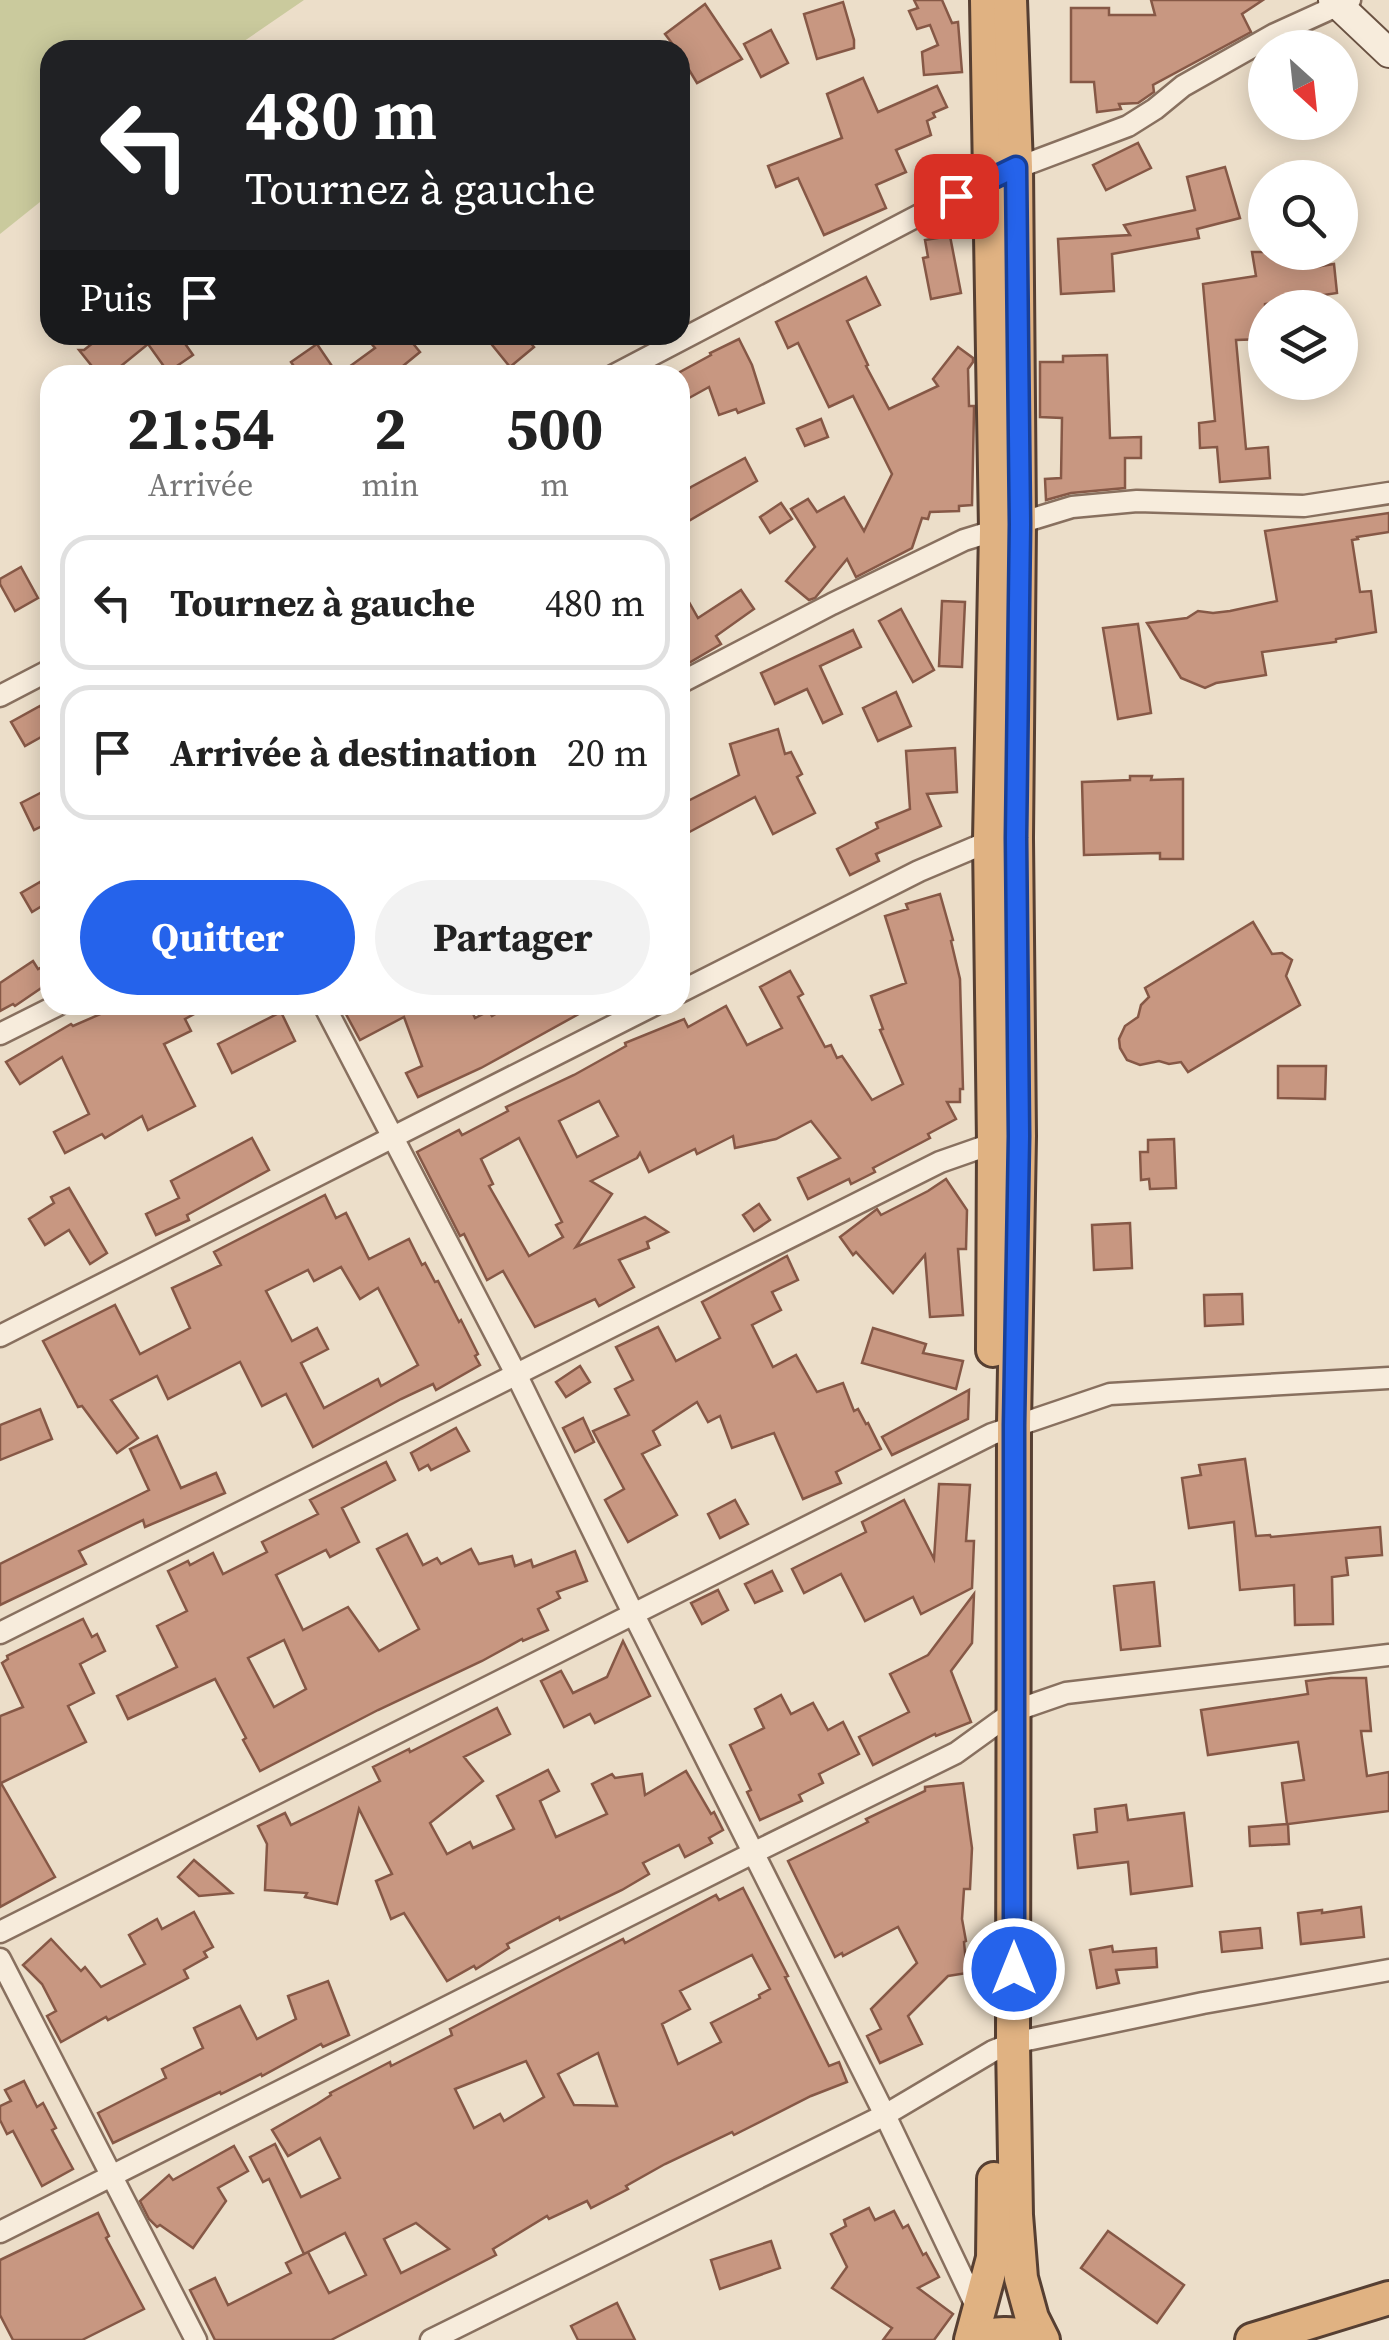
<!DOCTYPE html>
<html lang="fr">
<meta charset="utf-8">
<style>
:root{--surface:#fff;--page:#f2f2f2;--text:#222;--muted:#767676;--line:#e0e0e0;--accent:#2563eb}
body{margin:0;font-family:"Source Serif 4",serif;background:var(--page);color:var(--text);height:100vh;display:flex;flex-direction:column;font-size:38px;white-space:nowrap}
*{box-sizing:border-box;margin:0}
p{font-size:32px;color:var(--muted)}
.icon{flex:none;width:55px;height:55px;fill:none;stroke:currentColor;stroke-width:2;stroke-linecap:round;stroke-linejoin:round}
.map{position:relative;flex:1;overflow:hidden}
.side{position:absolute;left:40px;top:365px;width:650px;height:650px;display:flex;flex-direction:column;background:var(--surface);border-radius:30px;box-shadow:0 5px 25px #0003}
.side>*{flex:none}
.hud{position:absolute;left:40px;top:40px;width:650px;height:305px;border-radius:30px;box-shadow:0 5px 25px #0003;background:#202124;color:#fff;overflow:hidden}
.needle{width:65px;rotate:153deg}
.buttons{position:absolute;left:1248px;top:30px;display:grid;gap:20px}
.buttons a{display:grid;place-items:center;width:110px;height:110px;border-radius:50%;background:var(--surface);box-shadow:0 5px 25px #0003;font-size:50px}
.pin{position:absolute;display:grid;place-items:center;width:85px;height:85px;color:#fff;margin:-42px;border-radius:20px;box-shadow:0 5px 15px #0006}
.me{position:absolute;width:110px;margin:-55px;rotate:0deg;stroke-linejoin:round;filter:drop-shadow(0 0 8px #0008)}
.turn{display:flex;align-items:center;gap:35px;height:210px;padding:0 40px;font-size:45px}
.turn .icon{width:130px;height:130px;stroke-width:2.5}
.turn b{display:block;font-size:70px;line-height:85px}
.then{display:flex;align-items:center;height:95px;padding:0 40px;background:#0003;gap:20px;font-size:38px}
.eta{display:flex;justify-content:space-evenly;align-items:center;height:170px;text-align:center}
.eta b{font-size:60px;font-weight:700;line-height:70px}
.action{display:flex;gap:20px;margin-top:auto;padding:20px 40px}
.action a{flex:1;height:115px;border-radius:60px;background:var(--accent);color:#fff;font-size:40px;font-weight:700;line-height:115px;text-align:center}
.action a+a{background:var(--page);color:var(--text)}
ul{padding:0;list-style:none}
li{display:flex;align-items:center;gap:30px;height:135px;margin:0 20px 15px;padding:0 20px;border:5px solid var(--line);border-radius:30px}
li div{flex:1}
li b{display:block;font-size:38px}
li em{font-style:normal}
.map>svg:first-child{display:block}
.green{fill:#caca9d}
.building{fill:#c89781;stroke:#865846;stroke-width:2.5;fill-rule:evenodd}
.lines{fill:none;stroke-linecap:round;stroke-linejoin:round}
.minor-casing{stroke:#88705f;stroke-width:25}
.secondary-casing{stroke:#6a5242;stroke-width:32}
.trunk-casing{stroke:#563f32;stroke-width:38}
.minor{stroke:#f7ecdc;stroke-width:20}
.secondary{stroke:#f7ecdc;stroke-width:28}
.trunk{stroke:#e0b282;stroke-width:32}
.route-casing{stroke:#184099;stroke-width:25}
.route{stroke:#2563eb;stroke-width:18}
</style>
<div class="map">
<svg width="1389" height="2340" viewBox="0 0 1389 2340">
<rect width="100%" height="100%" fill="#ecdec9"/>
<polygon class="green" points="0,0 304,0 231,50 50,50 50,194 0,234"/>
<g class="building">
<polygon points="914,0 942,0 952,23 958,22 962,72 924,75 922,52 938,45 930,25 917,29 909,11 918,8"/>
<polygon points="1151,0 1263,0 1242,14 1251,32 1153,85 1154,92 1138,103 1119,104 1121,109 1097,112 1094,82 1071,82 1071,8 1109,8 1109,15 1155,15"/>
<polygon points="843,2 854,40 854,48 817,59 804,14"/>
<polygon points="705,4 742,59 697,83 680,55 680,50 677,50 665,34"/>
<polygon points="771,30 788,63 761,77 744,44"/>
<polygon points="863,78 878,112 937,86 947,107 933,113 935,117 927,121 931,135 896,150 906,172 876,185 886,208 824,235 798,178 776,187 768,166 842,138 827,94"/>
<polygon points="1138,143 1151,168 1106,190 1093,165"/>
<polygon points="1225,167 1240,218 1197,229 1199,238 1112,254 1114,291 1061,294 1058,239 1130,235 1124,225 1195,210 1187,177"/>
<polygon points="950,236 961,293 931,299 923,258 928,257 925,240"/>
<polygon points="1252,252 1305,252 1308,268 1334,264 1337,293 1265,304 1265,339 1236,340 1246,449 1268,447 1270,478 1220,482 1217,447 1200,448 1199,423 1215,421 1203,284 1256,276"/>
<polygon points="866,277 880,305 847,321 868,365 866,366 889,409 938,386 933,379 958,347 973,358 973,362 968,369 969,406 974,406 974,411 972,505 959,506 959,511 930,512 928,519 922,518 912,548 856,577 847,559 815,598 809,600 786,581 815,547 791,509 808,499 817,512 844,497 864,531 892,474 853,396 829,407 798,343 788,348 776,322"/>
<polygon points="103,335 179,335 193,355 168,372 148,344 110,375 99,375 79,350 84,350"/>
<polygon points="364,335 406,335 420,352 392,375 300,375 291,362 317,344 338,375 375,348"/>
<polygon points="484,335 524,335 534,347 510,367"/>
<polygon points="739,339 752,365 764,403 738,413 736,409 719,415 709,387 680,403 680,372 711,355 710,353"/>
<polygon points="1107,355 1110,438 1141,437 1141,458 1125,458 1125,488 1071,493 1046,500 1045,479 1061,478 1062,418 1040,417 1040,362 1063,362 1063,356"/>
<polygon points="821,419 828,437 805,446 797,429"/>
<polygon points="745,458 757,481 680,526 680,496 691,487"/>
<polygon points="781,503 792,519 770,533 760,517"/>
<polygon points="1389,513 1389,532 1357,537 1358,539 1352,540 1360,592 1371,591 1376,632 1336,639 1336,642 1262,652 1266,675 1216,683 1205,688 1181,678 1147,623 1187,618 1198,611 1213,613 1230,611 1277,601 1265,531"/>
<polygon points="21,567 38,598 15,611 0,584 0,579"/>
<polygon points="680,586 698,618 741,590 754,609 716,636 721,644 687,664 680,652"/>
<polygon points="942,601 965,602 962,667 939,666"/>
<polygon points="901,609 934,670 913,682 879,621"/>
<polygon points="1138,624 1151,713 1118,719 1103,628"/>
<polygon points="853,630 861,647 820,666 842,714 823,723 807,689 775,704 761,673"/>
<polygon points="896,692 911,726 878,741 863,708"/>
<polygon points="40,706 50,723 50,732 25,746 11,722"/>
<polygon points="778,729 785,754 791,752 802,774 797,777 815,813 773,834 755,797 680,837 680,805 739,775 730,744"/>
<polygon points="955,748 957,792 927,794 941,826 876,854 879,861 850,875 837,849 878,828 876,823 910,809 906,751"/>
<polygon points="1130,776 1152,776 1151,780 1183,779 1183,859 1160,859 1160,853 1084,855 1082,782 1130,780"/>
<polygon points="50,788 50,822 34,830 21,803"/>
<polygon points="40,882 50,901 32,912 21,893"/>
<path d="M 940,894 L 953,940 L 951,941 L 960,979 L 963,1089 L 960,1089 L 960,1102 L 947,1102 L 956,1119 L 928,1134 L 930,1138 L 873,1168 L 875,1172 L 851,1184 L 849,1179 L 808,1199 L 798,1178 L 840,1158 L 811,1121 L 776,1139 L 735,1148 L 733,1136 L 697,1154 L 695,1149 L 649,1172 L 640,1153 L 637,1158 L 591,1181 L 612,1194 L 576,1247 L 645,1217 L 668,1232 L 647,1242 L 649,1248 L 619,1260 L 634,1287 L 599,1306 L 595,1299 L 535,1327 L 503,1271 L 487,1280 L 464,1234 L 460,1236 L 417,1152 L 459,1130 L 462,1135 L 508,1111 L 506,1107 L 574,1075 L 626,1046 L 625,1043 L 684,1019 L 688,1027 L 726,1006 L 747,1045 L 782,1028 L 760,987 L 790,971 L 803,994 L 798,997 L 825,1047 L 831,1045 L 837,1058 L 842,1056 L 872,1100 L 903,1084 L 880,1030 L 883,1029 L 871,996 L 906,983 L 885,916 L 908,909 L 906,904 ZM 599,1101 L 618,1136 L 577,1157 L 559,1121 ZM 519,1138 L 562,1222 L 556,1225 L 563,1237 L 529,1256 L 489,1186 L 493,1184 L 481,1159 Z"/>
<polygon points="1253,922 1272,954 1282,953 1292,960 1286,976 1300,1005 1188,1072 1181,1062 1169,1064 1159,1061 1140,1065 1127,1060 1120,1048 1119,1039 1125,1026 1138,1017 1141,1005 1149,997 1145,988"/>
<polygon points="33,961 38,969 50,963 50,982 15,1006 13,1004 0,1011 0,983"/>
<polygon points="121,1005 211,1005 185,1019 191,1031 164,1044 195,1106 148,1130 142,1116 105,1138 102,1134 65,1153 54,1132 89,1114 62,1057 20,1084 6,1062 71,1024 73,1026"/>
<polygon points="341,1005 469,1005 475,1018 489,1011 492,1016 511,1005 595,1005 481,1068 418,1097 406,1073 422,1066 404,1017 360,1040"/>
<polygon points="281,1012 295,1041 232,1073 218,1044"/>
<polygon points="1278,1066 1326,1066 1325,1099 1278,1098"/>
<polygon points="252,1138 269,1170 187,1215 189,1220 156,1235 146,1214 179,1198 171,1181"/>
<polygon points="1174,1139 1176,1188 1150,1189 1149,1179 1141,1180 1140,1152 1148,1152 1148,1140"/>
<polygon points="946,1179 967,1210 966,1249 958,1249 963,1315 930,1317 925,1255 893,1293 856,1252 853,1255 840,1237 877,1209 881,1215 928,1191"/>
<polygon points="69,1188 107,1253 90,1264 69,1230 45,1245 29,1219 54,1203 51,1197"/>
<path d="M 325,1195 L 336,1218 L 346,1213 L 369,1259 L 409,1239 L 422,1265 L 425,1263 L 435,1282 L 438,1281 L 459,1322 L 461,1320 L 478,1354 L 475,1356 L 480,1365 L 436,1390 L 433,1384 L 401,1399 L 313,1447 L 286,1394 L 262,1406 L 240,1362 L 168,1399 L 157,1376 L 111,1400 L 138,1438 L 117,1453 L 82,1406 L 78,1407 L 43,1341 L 115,1305 L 140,1354 L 190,1328 L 172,1288 L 221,1265 L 214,1252 ZM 341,1267 L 360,1299 L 378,1288 L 418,1365 L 381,1386 L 378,1379 L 324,1408 L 301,1363 L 328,1349 L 317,1328 L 292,1341 L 266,1291 L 308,1270 L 314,1281 Z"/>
<polygon points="759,1204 770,1220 754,1231 743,1215"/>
<polygon points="1130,1223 1132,1268 1094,1270 1092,1225"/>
<polygon points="787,1256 798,1280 772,1292 781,1310 752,1325 773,1367 796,1355 817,1392 843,1383 854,1411 858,1409 866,1424 868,1423 881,1449 836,1472 841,1483 803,1499 774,1433 732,1448 720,1416 708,1422 697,1402 653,1431 660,1445 642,1454 677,1515 628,1542 605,1500 624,1489 593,1431 629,1415 615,1389 633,1380 616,1347 658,1327 676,1361 720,1338 702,1302"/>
<polygon points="1242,1294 1243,1324 1205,1326 1204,1295"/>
<polygon points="873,1328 926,1344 923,1353 963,1361 956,1389 862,1363"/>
<polygon points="580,1366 590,1382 566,1397 556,1382"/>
<polygon points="969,1390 968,1419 892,1455 882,1437"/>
<polygon points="40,1409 52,1439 0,1460 0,1425"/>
<polygon points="583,1418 594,1442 575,1452 563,1428"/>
<polygon points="456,1428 469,1451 431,1470 428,1465 419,1470 411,1453"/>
<polygon points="157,1436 181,1488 216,1473 225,1493 145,1527 143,1520 79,1551 86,1564 0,1605 0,1564 149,1490 130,1449"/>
<polygon points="1245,1459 1256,1536 1270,1535 1271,1537 1380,1527 1382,1555 1346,1558 1348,1575 1332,1577 1333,1624 1295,1625 1294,1585 1240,1590 1234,1522 1189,1528 1182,1478 1201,1475 1199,1465"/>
<path d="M 386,1462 L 395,1480 L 342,1508 L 359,1542 L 330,1557 L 326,1550 L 276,1575 L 303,1630 L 348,1607 L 379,1651 L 419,1629 L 377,1549 L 407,1534 L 423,1565 L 437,1558 L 441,1564 L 471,1549 L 479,1564 L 512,1556 L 515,1566 L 531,1560 L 533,1567 L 575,1551 L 587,1581 L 557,1592 L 560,1598 L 538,1609 L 548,1630 L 523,1641 L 522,1639 L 482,1661 L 378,1710 L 260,1771 L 243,1740 L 246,1738 L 215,1679 L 128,1719 L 117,1696 L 177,1667 L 157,1626 L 187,1611 L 168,1571 L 188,1561 L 190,1565 L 213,1553 L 223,1574 L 267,1552 L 262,1542 L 318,1514 L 310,1500 ZM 284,1640 L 306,1689 L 274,1707 L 248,1658 Z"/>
<polygon points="939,1484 970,1485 966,1541 974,1541 972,1588 921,1614 913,1597 865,1621 841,1574 804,1593 792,1569 866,1532 862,1522 904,1500 934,1559"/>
<polygon points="735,1500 748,1524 720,1538 708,1514"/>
<polygon points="772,1571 782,1591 755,1603 745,1584"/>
<polygon points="1154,1582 1160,1646 1121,1650 1114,1586"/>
<polygon points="718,1590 728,1610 702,1624 691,1603"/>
<polygon points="974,1594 972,1643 951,1671 971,1722 936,1736 935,1734 873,1765 859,1737 909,1712 890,1674 928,1655"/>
<polygon points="83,1619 92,1637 97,1634 105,1651 80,1664 94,1693 68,1706 86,1742 1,1783 55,1877 0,1907 0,1716 23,1707 2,1663 8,1659 7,1656"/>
<polygon points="623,1641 650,1696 595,1723 590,1714 564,1727 541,1681 561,1671 573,1693 607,1677"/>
<polygon points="1331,1678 1366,1678 1371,1731 1361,1731 1367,1776 1389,1772 1389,1811 1288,1824 1289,1844 1250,1846 1249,1827 1287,1824 1282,1783 1304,1780 1298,1742 1208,1755 1201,1710 1308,1694 1306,1681"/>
<polygon points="781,1695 791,1714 813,1703 828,1730 843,1722 859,1754 819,1774 823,1783 799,1795 802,1801 760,1820 747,1792 751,1790 730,1745 764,1728 755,1709"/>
<polygon points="497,1708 510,1734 464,1757 483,1781 430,1823 447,1854 470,1842 473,1848 514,1829 497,1796 548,1770 559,1791 540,1801 556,1837 607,1814 592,1784 612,1774 615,1778 642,1774 645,1795 686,1771 711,1814 714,1812 723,1830 709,1838 712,1843 685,1857 679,1845 643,1863 649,1874 622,1890 560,1920 559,1917 507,1944 509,1948 476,1969 474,1966 447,1981 404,1913 391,1919 376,1881 392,1874 359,1809 337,1904 305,1897 307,1893 265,1890 267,1844 258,1826 285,1813 291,1825 324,1809 380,1781 373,1767 409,1749 410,1752"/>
<polygon points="963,1783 972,1848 970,1889 964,1889 962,1919 966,1941 964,1942 967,1973 948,1976 908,2016 922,2044 880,2063 867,2036 881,2029 871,2009 917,1963 898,1927 843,1956 842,1953 835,1957 788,1861 868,1822 866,1819 925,1791 925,1787"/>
<polygon points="1126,1805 1128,1820 1184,1813 1192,1886 1131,1894 1128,1862 1078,1868 1074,1835 1097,1832 1095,1809"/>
<polygon points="194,1860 232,1893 199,1896 178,1877"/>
<path d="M 743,1888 L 788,1976 L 785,1977 L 829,2066 L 839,2062 L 847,2082 L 811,2096 L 734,2135 L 732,2132 L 665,2164 L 626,2186 L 628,2189 L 591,2208 L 587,2201 L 549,2219 L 547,2216 L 493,2249 L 496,2255 L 331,2340 L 215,2340 L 190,2290 L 215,2278 L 228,2305 L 291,2273 L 286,2263 L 308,2252 L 329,2293 L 366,2275 L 345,2233 L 304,2254 L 269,2179 L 263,2182 L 250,2157 L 275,2144 L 301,2197 L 340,2178 L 320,2138 L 288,2156 L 272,2130 L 317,2104 L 331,2095 L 330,2093 L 390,2062 L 391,2066 L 452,2035 L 450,2029 L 578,1962 L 623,1939 L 625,1943 L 716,1895 L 719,1900 ZM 752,1955 L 770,1989 L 759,1995 L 760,1998 L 711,2023 L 721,2042 L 678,2064 L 662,2024 L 690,2009 L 680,1991 ZM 598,2053 L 617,2106 L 574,2105 L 558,2074 ZM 526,2061 L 544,2097 L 504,2121 L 500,2114 L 474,2128 L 455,2089 ZM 416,2223 L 449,2249 L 401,2273 L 384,2239 Z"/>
<polygon points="1361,1907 1364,1937 1301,1944 1298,1913 1322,1910 1322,1913"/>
<polygon points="194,1912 213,1947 204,1952 207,1957 184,1970 188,1978 108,2020 106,2017 61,2042 47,2016 56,2011 42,1984 23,1965 51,1939 81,1971 85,1967 101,1987 145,1964 129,1935 157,1919 162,1929"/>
<polygon points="1260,1928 1262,1948 1222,1952 1220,1932"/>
<polygon points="1112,1946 1113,1952 1156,1948 1157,1967 1116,1970 1119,1983 1097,1988 1090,1950"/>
<polygon points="328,1981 349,2035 323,2047 321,2044 262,2076 261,2074 221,2094 220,2092 113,2143 98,2113 166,2078 162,2069 203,2048 194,2028 240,2006 257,2039 296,2019 288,1996"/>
<polygon points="24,2081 37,2107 43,2103 56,2128 52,2130 73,2169 42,2186 13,2131 7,2134 0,2120 0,2106 11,2101 5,2090"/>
<polygon points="234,2146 248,2171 218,2188 226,2201 193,2248 160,2225 157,2227 149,2219 140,2201 169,2175 173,2180"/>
<polygon points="869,2208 875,2220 894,2211 903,2228 908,2225 923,2255 926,2253 939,2277 918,2288 953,2314 934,2340 883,2340 892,2328 832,2288 847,2267 831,2234 846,2226 844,2220"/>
<polygon points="98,2213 109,2236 106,2238 144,2309 82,2340 13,2340 0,2315 0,2260"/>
<polygon points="1108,2231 1184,2285 1157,2323 1081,2268"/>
<polygon points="771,2241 780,2268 720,2289 711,2260"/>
<polygon points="617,2303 635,2340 578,2340 571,2326"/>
</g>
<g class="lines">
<g class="minor-casing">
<g id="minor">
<polyline points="614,375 990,178 1128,126 1155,109 1183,86 1275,34 1350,0"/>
<polyline points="680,683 832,604 964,540 1072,507 1137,501 1304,506 1389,493"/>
<polyline points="0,696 50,670"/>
<polyline points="680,992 919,871 990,841 999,840"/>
<polyline points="324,1005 516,1374 633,1613 885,2115 979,2312"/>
<polyline points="0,1034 58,1005"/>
<polyline points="0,1336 654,1005"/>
<polyline points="0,1633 940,1162 1003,1140"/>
<polyline points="0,1932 992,1434 1110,1394 1389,1378"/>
<polyline points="0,1959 196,2340"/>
<polyline points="0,2232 755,1852 956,1753 1014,1711 1066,1693 1389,1655"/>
<polyline points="431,2340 885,2115 993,2051 1013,2043 1203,2003 1389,1970"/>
</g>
</g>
<g class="secondary-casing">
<polyline id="secondary" points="1333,0 1389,53"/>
</g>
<g class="trunk-casing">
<g id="trunk">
<polyline points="987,0 996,530 990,841 994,1143 993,1350"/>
<polyline points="1010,0 1016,167 1019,523 1016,838 1019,1136 1014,1425 1013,2043 1016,2215 1021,2278 1032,2318 1043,2340"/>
<polyline points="971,2340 993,2258 994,2179"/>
<path d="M 972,2340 C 995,2333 1013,2331 1036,2340"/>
<polyline points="1252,2340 1389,2298"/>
</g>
</g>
<use href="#minor" class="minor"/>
<use href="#secondary" class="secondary"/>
<use href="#trunk" class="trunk"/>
</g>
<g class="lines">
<g class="route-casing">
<polyline id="route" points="956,196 1016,167 1020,524 1016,838 1019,1136 1014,1425 1014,1969"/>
</g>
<use href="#route" class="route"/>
</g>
</svg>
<div class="buttons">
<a><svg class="needle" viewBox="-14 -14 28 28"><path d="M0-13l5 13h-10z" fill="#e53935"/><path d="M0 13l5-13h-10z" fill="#767676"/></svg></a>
<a><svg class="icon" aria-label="search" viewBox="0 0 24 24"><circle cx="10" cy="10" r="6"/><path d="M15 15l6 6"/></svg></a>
<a><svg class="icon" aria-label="layers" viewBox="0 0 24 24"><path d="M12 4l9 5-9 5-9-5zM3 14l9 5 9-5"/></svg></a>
</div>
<div class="pin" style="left:956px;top:196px;background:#d93025"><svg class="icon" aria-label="arrive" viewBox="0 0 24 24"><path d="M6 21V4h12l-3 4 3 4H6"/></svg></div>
<svg class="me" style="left:1014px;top:1969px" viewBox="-20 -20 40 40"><circle r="17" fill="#2563eb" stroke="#fff" stroke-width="3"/><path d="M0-11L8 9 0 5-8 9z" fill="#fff"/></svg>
<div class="hud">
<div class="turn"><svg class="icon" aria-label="left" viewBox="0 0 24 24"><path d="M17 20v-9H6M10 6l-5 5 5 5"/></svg><div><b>480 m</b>Tournez à gauche</div></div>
<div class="then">Puis<svg class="icon" aria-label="arrive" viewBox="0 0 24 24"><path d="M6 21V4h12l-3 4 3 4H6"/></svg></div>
</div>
<section class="side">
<div class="eta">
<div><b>21:54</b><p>Arrivée</p></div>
<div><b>2</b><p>min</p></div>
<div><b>500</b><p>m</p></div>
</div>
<ul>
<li><svg class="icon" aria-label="left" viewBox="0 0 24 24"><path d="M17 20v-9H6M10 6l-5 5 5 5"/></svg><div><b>Tournez à gauche</b></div><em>480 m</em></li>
<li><svg class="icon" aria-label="arrive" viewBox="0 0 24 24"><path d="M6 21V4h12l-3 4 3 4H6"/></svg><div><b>Arrivée à destination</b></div><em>20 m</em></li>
</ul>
<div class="action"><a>Quitter</a><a>Partager</a></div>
</section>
</div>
